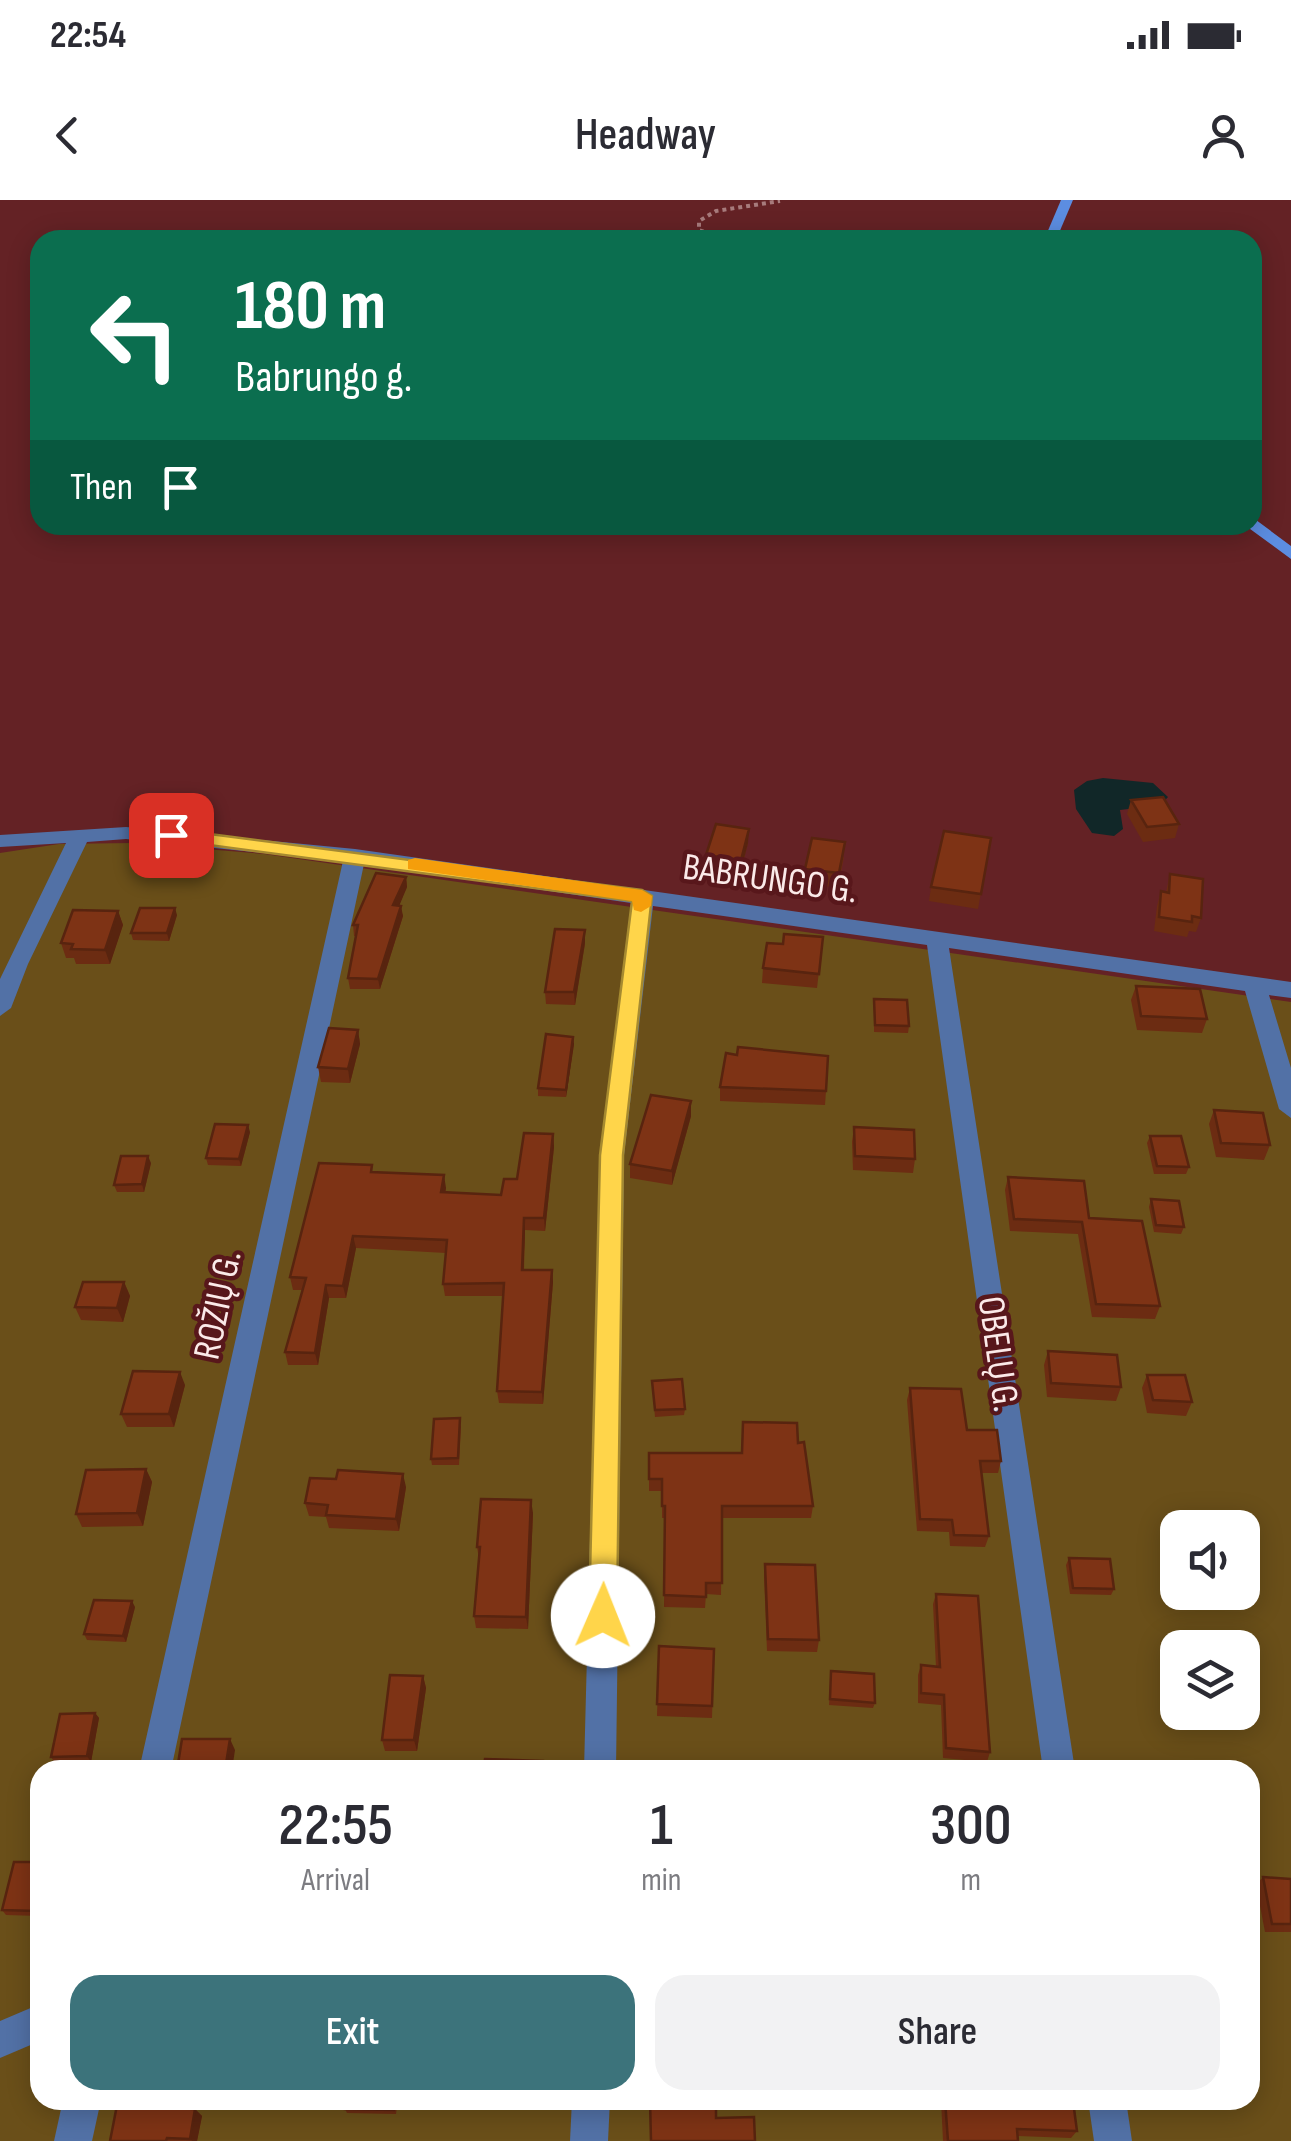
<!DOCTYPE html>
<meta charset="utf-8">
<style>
:root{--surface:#fff;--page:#f2f2f3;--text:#2b2b33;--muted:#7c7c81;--accent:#3c737b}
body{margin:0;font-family:"Sofia Sans Condensed",sans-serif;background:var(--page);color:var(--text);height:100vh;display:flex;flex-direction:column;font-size:38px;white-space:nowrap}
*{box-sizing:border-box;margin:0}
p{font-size:32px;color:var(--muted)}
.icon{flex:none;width:55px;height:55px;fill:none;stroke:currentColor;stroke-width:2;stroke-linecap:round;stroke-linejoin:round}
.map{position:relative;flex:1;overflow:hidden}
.details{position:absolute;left:30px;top:1560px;width:1230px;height:350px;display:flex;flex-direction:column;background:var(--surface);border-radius:30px;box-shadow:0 5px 25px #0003}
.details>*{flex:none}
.guide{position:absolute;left:30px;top:30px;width:1232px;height:305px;border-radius:30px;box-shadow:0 5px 25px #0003;background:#0b6e4f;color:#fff;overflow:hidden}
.controls{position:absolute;left:1160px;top:1310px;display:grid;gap:20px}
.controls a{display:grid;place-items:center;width:100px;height:100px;border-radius:20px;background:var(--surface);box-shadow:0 5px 25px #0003;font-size:50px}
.pin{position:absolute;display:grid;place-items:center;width:85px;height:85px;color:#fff;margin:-42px;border-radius:20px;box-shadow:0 5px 15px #0006}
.me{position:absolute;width:110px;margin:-55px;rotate:1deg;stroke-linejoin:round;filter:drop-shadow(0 0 8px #0008)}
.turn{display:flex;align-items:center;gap:35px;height:210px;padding:0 40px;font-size:45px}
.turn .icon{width:130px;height:130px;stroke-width:2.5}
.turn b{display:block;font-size:70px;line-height:85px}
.then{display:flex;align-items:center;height:95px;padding:0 40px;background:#0003;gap:20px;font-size:38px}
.eta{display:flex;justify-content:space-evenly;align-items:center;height:170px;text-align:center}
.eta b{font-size:60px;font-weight:600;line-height:70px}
.primary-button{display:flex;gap:20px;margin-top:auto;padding:20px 40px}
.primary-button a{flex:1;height:115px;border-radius:30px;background:var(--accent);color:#fff;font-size:40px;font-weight:600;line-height:115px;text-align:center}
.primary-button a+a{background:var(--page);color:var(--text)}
.status{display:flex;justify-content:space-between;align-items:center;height:70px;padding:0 50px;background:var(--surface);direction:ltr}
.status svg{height:28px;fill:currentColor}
header{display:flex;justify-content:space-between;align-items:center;height:130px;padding:0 40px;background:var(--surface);font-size:45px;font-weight:600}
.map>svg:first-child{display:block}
.green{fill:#6a4f19;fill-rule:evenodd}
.water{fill:#112728}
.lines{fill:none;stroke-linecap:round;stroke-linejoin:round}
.path{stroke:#a77b7c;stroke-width:4;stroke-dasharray:4 4;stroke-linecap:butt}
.street{fill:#5271a6;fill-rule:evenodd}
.secondary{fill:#5c8de1;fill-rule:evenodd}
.wall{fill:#6c2c12}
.shaded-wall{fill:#58240f}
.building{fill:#7e3315;stroke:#58240f;stroke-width:2.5}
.route{fill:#ffd54a;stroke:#a68a30;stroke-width:2.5}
.slow{fill:#f59e0b}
.labels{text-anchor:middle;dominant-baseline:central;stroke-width:9;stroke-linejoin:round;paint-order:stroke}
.street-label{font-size:38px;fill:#fbeae9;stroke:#58171b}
</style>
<div class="status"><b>22:54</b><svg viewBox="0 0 49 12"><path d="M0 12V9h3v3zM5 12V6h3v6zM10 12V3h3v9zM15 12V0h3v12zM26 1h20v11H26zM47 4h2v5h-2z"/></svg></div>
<header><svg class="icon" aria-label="back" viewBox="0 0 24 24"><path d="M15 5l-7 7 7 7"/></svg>Headway<svg class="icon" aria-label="person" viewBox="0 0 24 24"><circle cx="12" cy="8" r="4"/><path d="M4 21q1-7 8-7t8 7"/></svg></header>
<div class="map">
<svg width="1291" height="1941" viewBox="0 0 1291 1941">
<rect width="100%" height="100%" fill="#642225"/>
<path class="green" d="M 133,643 L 264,654 L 1291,802 L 1291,1941 L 0,1941 L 0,653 L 59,644 ZM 1178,1328 L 1242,1328 L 1242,1392 L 1178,1392 ZM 1178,1448 L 1242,1448 L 1242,1512 L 1178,1512 ZM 40,1570 L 1250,1570 L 1250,1900 L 40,1900 Z"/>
<polygon class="water" points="1103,578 1153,583 1168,597 1161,605 1120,610 1123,629 1114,636 1092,633 1076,609 1074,590 1087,581"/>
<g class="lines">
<polyline class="path" points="726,40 699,30 699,21 716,11 780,1"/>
<g class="street">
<polygon points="126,627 355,649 1291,782 1291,798 1269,795 1291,868 1291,918 1279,909 1245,791 949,748 1075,1570 1043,1570 927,745 653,706 624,955 616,1570 584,1570 600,955 631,703 364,664 171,1570 139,1570 343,661 126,639 87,642 28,764 11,808 0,816 0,779 66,643 0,647 0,635"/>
<polygon points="40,1804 40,1841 0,1858 0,1821"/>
<polygon points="63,1900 101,1900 92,1941 54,1941"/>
<polygon points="572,1900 610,1900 608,1941 570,1941"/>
<polygon points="1088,1900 1126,1900 1132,1941 1094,1941"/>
</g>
<g class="secondary">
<polygon points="1061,0 1073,0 1056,40 1044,40"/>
<polygon points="1252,317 1291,346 1291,359 1246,326 1252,325"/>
</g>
</g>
<g class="wall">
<polygon points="1131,600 1179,624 1175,638 1143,642 1127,614"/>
<polygon points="991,638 978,709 929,701 931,687"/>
<polygon points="748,643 740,674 706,670 706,655"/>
<polygon points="844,657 838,688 804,683 805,669"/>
<polygon points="1170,674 1201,718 1196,732 1189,731 1187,737 1154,731 1157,706 1161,691 1166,692"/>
<polygon points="406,677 407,687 399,705 403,716 380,789 350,789 348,778 356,736 354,736 353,725"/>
<polygon points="118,711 123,725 110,764 76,764 74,758 66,758 61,743"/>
<polygon points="177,715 169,741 133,740 131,733"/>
<polygon points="823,737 817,788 762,783 763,768 783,744"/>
<polygon points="585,743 575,805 546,804 545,792"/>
<polygon points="1136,786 1207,819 1202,833 1137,830 1131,800"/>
<polygon points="874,799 909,826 908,833 874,832"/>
<polygon points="358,830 360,844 350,883 321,882 318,867"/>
<polygon points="574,844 566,897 538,896 538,888"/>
<polygon points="737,855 826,891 825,905 720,901 720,887"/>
<polygon points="691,901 691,916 672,985 630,978 630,964"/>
<polygon points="1214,910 1270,945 1264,960 1216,957 1209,924"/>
<polygon points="854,927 915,959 913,973 853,970 852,942"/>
<polygon points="250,932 241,966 208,965 206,958"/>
<polygon points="553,934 554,947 545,1031 525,1030 524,1070 552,1070 553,1082 543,1204 499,1203 497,1191 503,1096 445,1096 443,1084 446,1053 356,1048 346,1098 329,1098 318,1165 288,1165 285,1152 302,1090 293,1090 290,1077 374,972 446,988 445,993 501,995 517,979"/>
<polygon points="1150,936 1189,967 1186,974 1154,974 1147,943"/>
<polygon points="151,963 144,992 117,992 114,985"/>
<polygon points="1008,977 1089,1018 1160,1106 1155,1119 1092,1117 1078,1034 1010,1031 1005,990"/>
<polygon points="1151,999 1184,1027 1181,1034 1154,1032 1149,1007"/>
<polygon points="124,1082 130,1096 123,1122 81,1120 75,1107"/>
<polygon points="1048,1151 1121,1187 1116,1201 1047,1197 1044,1165"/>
<polygon points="1147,1175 1192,1202 1186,1216 1147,1213 1142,1188"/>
<polygon points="652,1181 685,1209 684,1215 655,1217"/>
<polygon points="185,1185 174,1227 127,1227 121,1214"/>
<polygon points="910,1188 967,1230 1001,1261 998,1273 981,1273 989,1336 985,1347 950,1346 949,1332 917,1331 907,1200"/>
<polygon points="743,1222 798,1243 813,1306 811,1318 722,1318 721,1395 706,1394 705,1408 664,1407 665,1318 662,1318 662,1291 649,1291 649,1253 742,1253"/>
<polygon points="461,1225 459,1265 432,1265 431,1259"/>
<polygon points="146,1269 152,1282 143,1326 82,1327 76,1314"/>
<polygon points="406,1287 399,1331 329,1328 326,1317 309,1316 305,1303"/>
<polygon points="533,1313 528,1429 476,1428 474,1416 479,1359 477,1347"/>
<polygon points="1069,1358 1114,1389 1111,1395 1070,1394 1066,1365"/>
<polygon points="765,1364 819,1440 817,1452 767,1451 764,1376"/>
<polygon points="936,1394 990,1552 987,1562 943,1558 941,1505 918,1503 918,1475 921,1465 936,1467 933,1404"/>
<polygon points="135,1407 126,1442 87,1440 84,1434"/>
<polygon points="659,1446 714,1449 712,1518 657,1516"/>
<polygon points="831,1471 875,1503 873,1508 829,1505"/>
<polygon points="423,1476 426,1488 417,1551 385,1551 382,1540"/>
<polygon points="95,1513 99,1518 91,1562 55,1563 51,1557"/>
<polygon points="40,1662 40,1716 6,1715 2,1710"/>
<polygon points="1263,1677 1291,1679 1291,1732 1265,1732 1256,1685"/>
<polygon points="346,1900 398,1900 396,1914 347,1913 345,1909"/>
<polygon points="941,1900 1073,1901 1077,1931 1071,1938 1018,1936 1018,1941 943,1941"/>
<polygon points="180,1904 180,1908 195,1909 202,1916 197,1941 110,1941"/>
</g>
<g class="shaded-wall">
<polygon points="749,629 748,643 740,674 741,660"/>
<polygon points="406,677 407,687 395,716 393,705"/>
<polygon points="401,706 403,716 380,789 378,779"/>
<polygon points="175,708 177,715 169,741 167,733"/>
<polygon points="118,711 123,725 110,764 105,750"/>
<polygon points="585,730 585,743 575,805 574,792"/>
<polygon points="358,830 360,844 350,883 348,869"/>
<polygon points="573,837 574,844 566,897 566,890"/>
<polygon points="691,901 691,916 672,985 672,971"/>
<polygon points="248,925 250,932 241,966 239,959"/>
<polygon points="553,934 554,947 545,1031 544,1018"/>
<polygon points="148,956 151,963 144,992 142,984"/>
<polygon points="444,975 446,988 443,1005 441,992"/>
<polygon points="524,1018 525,1030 523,1082 522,1070"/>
<polygon points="353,1036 356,1048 346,1098 343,1086"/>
<polygon points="552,1070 553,1082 543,1204 542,1192"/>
<polygon points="124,1082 130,1096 123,1122 117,1108"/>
<polygon points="326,1085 329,1098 318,1165 315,1153"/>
<polygon points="180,1172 185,1185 174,1227 169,1214"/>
<polygon points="146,1269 152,1282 143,1326 137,1313"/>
<polygon points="403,1274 406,1287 399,1331 396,1319"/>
<polygon points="531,1300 533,1313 528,1429 526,1417"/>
<polygon points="132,1401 135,1407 126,1442 123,1436"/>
<polygon points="423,1476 426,1488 417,1551 414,1540"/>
<polygon points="95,1513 99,1518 91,1562 87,1556"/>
<polygon points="230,1539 235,1550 232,1570 225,1570"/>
<polygon points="173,1900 176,1900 180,1904 179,1915 172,1908"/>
<polygon points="195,1909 202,1916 197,1941 192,1941 190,1939"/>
</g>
<g class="building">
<polygon points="1163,597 1179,624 1147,627 1131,600"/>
<polygon points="716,624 749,629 741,660 706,655"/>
<polygon points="944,631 991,638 981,694 931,687"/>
<polygon points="812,638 845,642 839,673 805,669"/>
<polygon points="376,673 406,677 393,705 401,706 378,779 348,778 358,725 353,725"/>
<polygon points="1170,674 1203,679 1201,718 1192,716 1192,722 1159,717 1161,691 1169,693"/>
<polygon points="140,708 175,708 167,733 131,733"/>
<polygon points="73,710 118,711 105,750 71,749 73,744 61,743"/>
<polygon points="555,729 585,730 574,792 545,792"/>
<polygon points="784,734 823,737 819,774 763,768 767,743 783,744"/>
<polygon points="1136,786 1200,789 1207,819 1141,816"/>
<polygon points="874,799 907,800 909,826 875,825"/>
<polygon points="329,828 358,830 348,869 318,867"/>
<polygon points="546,834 573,837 566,890 538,888"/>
<polygon points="738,847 828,856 826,891 720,887 726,853 737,855"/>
<polygon points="651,895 691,901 672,971 630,964"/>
<polygon points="1214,910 1263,913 1270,945 1221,943"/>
<polygon points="215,924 248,925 239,959 206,958"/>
<polygon points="854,927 914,930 915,959 855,956"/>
<polygon points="524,933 553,934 544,1018 524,1018 522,1070 552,1070 542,1192 497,1191 504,1083 443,1084 447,1040 353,1036 343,1086 326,1085 315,1153 285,1152 306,1078 290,1077 319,963 372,965 371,972 444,975 441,992 501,995 504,979 517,979"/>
<polygon points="1150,936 1181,936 1189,967 1157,966"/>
<polygon points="121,956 148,956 142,984 114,985"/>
<polygon points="1008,977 1084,981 1089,1018 1142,1021 1160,1106 1096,1104 1082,1022 1014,1019"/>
<polygon points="1151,999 1179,1001 1184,1027 1156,1025"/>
<polygon points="83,1082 124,1082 117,1108 75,1107"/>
<polygon points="1048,1151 1117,1155 1121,1187 1051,1183"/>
<polygon points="133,1171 180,1172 169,1214 121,1214"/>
<polygon points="1147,1175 1185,1175 1192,1202 1153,1200"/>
<polygon points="682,1179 685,1209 655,1210 652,1181"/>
<polygon points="910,1188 961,1189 967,1230 997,1230 1001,1261 980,1261 989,1336 954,1335 952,1320 920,1319"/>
<polygon points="460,1218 458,1258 431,1259 434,1219"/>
<polygon points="743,1222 797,1223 798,1243 804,1242 813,1306 722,1306 722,1383 706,1383 706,1397 664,1395 665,1306 662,1306 662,1279 649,1279 649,1253 742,1253"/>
<polygon points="146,1269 137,1313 76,1314 86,1270"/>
<polygon points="338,1270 403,1274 396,1319 326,1315 328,1305 305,1303 310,1278 336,1279"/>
<polygon points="481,1299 531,1300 526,1417 474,1416 480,1347 477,1347"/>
<polygon points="1069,1358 1110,1359 1114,1389 1073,1388"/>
<polygon points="765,1364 815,1365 819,1440 768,1439"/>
<polygon points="936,1394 978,1396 990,1552 946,1548 944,1495 921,1493 921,1465 940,1467"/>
<polygon points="94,1400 132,1401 123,1436 84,1434"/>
<polygon points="659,1446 714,1449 712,1506 657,1504"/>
<polygon points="831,1471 874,1474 875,1503 830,1499"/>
<polygon points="390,1475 423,1476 414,1540 382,1540"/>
<polygon points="95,1513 87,1556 51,1557 60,1514"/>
<polygon points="182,1539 230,1539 225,1570 177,1570"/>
<polygon points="485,1559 543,1561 543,1570 484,1570"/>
<polygon points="14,1662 40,1662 40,1699 37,1711 2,1710"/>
<polygon points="1263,1677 1291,1679 1291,1724 1272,1724"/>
<polygon points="118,1900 173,1900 172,1908 195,1909 190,1939 167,1938 166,1941 110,1941"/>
<polygon points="346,1900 396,1900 394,1910 345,1909"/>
<polygon points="650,1900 716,1900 716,1918 754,1917 755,1941 651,1941"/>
<polygon points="945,1900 1073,1901 1077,1931 1017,1929 1018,1941 948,1941"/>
</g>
<polygon class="route" points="171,629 642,690 652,696 623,955 617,1416 613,1425 603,1429 593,1425 589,1416 600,955 632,701 164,639 162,635"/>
<polygon class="slow" points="415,658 642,690 652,696 651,706 641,712 634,710 632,701 408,669 408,660"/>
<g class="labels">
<g class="street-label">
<text transform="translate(770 679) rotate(8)">BABRUNGO G.</text>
<text transform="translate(218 1105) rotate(-78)">ROŽIŲ G.</text>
<text transform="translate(998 1154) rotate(82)">OBELŲ G.</text>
</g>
</g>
</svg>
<div class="controls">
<a><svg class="icon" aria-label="sound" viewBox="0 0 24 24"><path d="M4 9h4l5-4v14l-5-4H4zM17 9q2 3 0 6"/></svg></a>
<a><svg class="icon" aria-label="layers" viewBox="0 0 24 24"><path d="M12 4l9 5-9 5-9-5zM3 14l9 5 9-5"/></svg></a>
</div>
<div class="pin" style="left:171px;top:635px;background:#d93025"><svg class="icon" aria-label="arrive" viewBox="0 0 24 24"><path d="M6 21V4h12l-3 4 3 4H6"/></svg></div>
<svg class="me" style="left:603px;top:1416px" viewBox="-20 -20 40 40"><circle r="19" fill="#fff"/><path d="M0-13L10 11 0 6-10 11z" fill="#ffd54a"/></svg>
<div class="guide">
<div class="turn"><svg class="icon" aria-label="left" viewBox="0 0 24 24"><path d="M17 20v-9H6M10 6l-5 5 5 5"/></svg><div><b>180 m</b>Babrungo g.</div></div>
<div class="then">Then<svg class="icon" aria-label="arrive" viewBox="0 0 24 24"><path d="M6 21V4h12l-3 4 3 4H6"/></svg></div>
</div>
<section class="details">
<div class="eta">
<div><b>22:55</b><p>Arrival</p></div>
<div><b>1</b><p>min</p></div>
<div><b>300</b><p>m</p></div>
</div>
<div class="primary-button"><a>Exit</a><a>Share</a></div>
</section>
</div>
